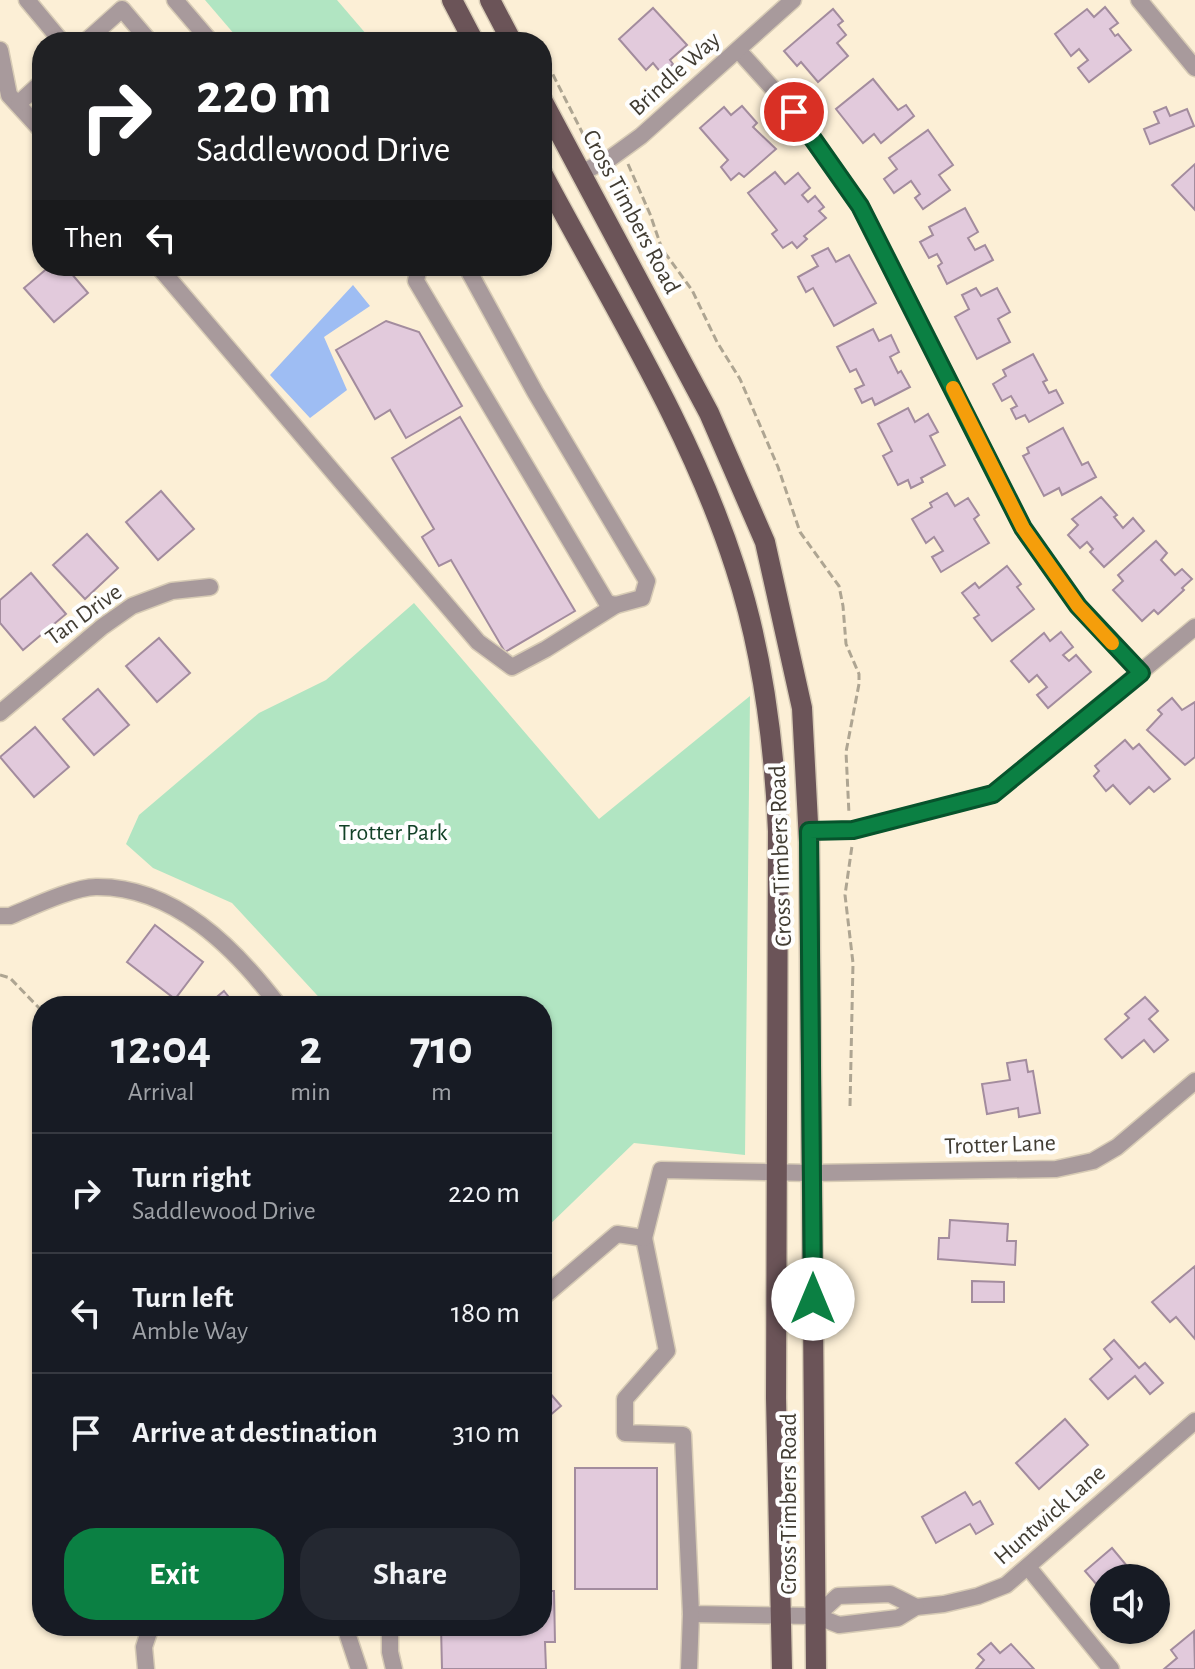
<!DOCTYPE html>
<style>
:root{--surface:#171b24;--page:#242831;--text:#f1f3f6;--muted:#9ea1a6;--line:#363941;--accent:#0b8043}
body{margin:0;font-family:"Alegreya Sans",sans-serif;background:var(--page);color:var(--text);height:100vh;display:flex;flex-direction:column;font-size:30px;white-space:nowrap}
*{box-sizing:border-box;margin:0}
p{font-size:26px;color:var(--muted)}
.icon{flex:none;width:44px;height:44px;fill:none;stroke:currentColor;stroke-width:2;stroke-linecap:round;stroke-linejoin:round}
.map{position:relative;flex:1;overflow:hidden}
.panel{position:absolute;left:32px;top:996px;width:520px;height:640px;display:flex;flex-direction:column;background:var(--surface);border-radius:32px;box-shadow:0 2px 6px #0004}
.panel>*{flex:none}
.guide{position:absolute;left:32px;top:32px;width:520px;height:244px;border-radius:32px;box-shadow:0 2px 6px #0004;background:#202124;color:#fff;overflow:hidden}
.controls{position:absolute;left:1090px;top:1564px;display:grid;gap:16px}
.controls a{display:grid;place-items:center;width:80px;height:80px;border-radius:50%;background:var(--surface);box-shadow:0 2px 6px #0004;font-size:40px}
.pin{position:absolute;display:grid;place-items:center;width:68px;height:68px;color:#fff;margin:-34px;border:4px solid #fff;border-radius:50%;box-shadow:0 2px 8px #0007}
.me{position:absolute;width:88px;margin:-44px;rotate:0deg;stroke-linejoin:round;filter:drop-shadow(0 0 6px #0008)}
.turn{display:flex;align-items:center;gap:28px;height:168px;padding:0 32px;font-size:36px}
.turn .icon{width:104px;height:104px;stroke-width:2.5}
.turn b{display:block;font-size:56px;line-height:68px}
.then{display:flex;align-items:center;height:76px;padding:0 32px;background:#0003;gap:16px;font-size:30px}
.eta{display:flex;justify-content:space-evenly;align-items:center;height:136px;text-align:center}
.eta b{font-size:48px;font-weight:700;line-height:56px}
.button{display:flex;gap:16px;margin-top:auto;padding:16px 32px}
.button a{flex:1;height:92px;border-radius:32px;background:var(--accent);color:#fff;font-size:32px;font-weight:700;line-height:92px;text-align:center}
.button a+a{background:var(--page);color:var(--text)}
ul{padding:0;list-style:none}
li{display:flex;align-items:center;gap:24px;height:120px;padding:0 32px;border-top:2px solid var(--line)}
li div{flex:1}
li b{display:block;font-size:30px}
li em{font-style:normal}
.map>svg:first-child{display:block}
.green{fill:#b1e5c2}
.water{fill:#9ebdf3}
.building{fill:#e2cadc;stroke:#a38c9e;stroke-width:2}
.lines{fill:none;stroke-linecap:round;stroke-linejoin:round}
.minor-casing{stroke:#d7cbb5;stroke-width:19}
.major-casing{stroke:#d7cbb5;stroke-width:23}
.path{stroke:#aea592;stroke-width:3;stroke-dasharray:8 4;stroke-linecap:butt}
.minor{stroke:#a89a9c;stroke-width:16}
.major{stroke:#6b5458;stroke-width:20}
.route-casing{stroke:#07532c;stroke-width:20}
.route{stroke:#0b8043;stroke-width:14}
.slow{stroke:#f59e0b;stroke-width:14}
.labels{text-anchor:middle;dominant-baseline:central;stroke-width:8;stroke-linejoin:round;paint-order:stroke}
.street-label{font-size:24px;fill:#413c32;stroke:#fefefe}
.park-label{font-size:24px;fill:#124127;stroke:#fefefe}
</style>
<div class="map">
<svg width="1195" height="1669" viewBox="0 0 1195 1669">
<rect width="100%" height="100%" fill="#fcefd6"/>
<g class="green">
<polygon points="205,0 337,0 373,42 241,42"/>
<polygon points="414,603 599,819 750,696 745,1155 634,1143 542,1232 542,1006 327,1006 232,903 153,868 126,844 139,815 259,713 326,680"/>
</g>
<polygon class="water" points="353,285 370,306 324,337 347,390 310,418 270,375"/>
<g class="building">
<polygon points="1105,7 1118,23 1110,29 1115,36 1118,34 1131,50 1089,82 1078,68 1088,60 1079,49 1071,56 1055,34 1087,9 1094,17"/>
<polygon points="653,8 687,45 670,60 673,64 662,74 653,63 646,70 619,39"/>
<polygon points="833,9 843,21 838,25 846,35 837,43 848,56 818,82 801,62 797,66 784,51"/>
<polygon points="873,79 898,110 906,105 914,116 881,143 874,134 863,143 836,109"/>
<polygon points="742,106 757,123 753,127 776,149 744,177 739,173 731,180 721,167 728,160 700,128 724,107 731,115"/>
<polygon points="1166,107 1170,116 1187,109 1194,126 1150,144 1144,129 1159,123 1154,112"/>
<polygon points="928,130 953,165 939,175 950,190 923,209 915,198 920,194 911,181 894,193 884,179 897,169 889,158"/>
<polygon points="1195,164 1195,210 1172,185"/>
<polygon points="775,172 785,184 798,173 810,188 802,195 808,202 815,196 824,207 819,211 826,218 804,236 807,239 797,248 792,242 783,248 772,234 777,230 748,193"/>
<polygon points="965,208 978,232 968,238 975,250 985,245 993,260 947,284 938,266 942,263 937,254 929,258 920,242 933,235 929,227"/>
<polygon points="828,248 836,262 849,255 876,303 834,326 813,288 806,292 798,277 818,266 812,256"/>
<polygon points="50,266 65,266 88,293 54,322 24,288"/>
<polygon points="976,288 981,296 997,288 1010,312 998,319 1010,342 977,359 955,317 969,309 962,295"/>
<polygon points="386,321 419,332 462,406 406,438 390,410 375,419 336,350"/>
<polygon points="873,329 879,341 891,335 899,352 890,357 898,373 901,371 910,387 875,405 872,398 862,403 855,389 864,385 856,369 850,372 837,347"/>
<polygon points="1033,354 1047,380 1043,382 1049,393 1056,390 1063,403 1029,422 1025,415 1016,419 1011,409 1017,406 1011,396 1002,401 993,384 1006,376 1003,370"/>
<polygon points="908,408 915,422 928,414 938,432 930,436 945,465 921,478 923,482 911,488 908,480 898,485 883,456 892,451 878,424"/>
<polygon points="460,417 575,611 505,652 451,560 439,566 422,537 434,529 392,458"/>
<polygon points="1063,428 1082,465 1088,462 1096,477 1062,495 1059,488 1044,496 1023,456 1029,453 1027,448"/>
<polygon points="161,491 194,529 158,560 126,522"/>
<polygon points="947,493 955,506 968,498 979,515 974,519 989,543 941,572 932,557 943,551 934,537 926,543 912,519 932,507 930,503"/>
<polygon points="1101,497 1117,515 1114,517 1123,528 1133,518 1144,531 1104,567 1090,552 1093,549 1087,542 1080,548 1068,535 1078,525 1072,519"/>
<polygon points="87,534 118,568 85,599 53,565"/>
<polygon points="1156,541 1167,553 1161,560 1175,575 1182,569 1192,579 1182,588 1184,590 1158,614 1154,610 1142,621 1113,590 1123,581 1118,575"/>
<polygon points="1007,566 1021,584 1017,587 1034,609 992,641 974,618 979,615 962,593 975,583 979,588"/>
<polygon points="31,573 66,614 23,650 0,623 0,600"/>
<polygon points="1061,632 1073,647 1063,655 1069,661 1076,655 1091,672 1048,708 1037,695 1047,687 1037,675 1029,682 1011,661 1044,633 1050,641"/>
<polygon points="159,638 190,673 157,702 126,666"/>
<polygon points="98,689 129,725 94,755 63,719"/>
<polygon points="1172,698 1182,710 1195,702 1195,757 1185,765 1147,730 1162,714 1158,710"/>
<polygon points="35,727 69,767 34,797 0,757"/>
<polygon points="1125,740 1133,749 1139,744 1170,779 1154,792 1149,787 1130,804 1113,785 1106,791 1094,776 1099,771 1095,766"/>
<polygon points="155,925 203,962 175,999 127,962"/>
<polygon points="224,991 236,1006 206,1006"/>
<polygon points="1145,997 1158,1011 1149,1019 1168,1040 1154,1052 1144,1040 1122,1058 1105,1039 1129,1018 1125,1014"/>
<polygon points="1026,1060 1028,1072 1033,1071 1040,1113 1019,1117 1018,1108 987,1114 982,1084 1010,1080 1007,1063"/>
<polygon points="950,1220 1008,1224 1007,1241 1016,1241 1015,1265 938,1259 939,1238 949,1238"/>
<polygon points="1195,1266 1195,1339 1176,1317 1170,1322 1152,1302"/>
<polygon points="972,1281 1004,1282 1004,1302 972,1302"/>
<polygon points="1114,1340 1139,1368 1145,1363 1163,1383 1150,1394 1135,1376 1108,1399 1090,1379 1112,1359 1104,1349"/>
<polygon points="542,1384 561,1406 542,1422"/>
<polygon points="1065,1419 1088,1445 1039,1489 1016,1463"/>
<rect x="575" y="1468" width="82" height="121"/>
<polygon points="542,1470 545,1591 554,1591 555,1642 545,1642 546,1669 442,1669 441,1626 542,1626"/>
<polygon points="965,1492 973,1505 980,1501 993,1524 976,1534 970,1524 936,1543 922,1517"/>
<polygon points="1112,1548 1137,1578 1104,1578 1104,1593 1085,1571"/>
<polygon points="1194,1631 1195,1669 1164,1669 1177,1658 1171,1650"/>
<polygon points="991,1643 1000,1653 1011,1644 1034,1669 976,1669 984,1660 978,1654"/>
</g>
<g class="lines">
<g class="minor-casing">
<g id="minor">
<polyline points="27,0 62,42"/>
<polyline points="175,0 211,42"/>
<polyline points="1139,0 1195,68"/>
<polyline points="85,42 122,9 150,42"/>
<polyline points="0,50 9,95 42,131"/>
<polyline points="738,50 794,112 860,206 1023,528 1078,606 1141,673"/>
<polyline points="19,103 42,82"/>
<polyline points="580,173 608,160 641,136 793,0"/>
<polyline points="158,266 478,642 512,667 546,649 616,605"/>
<polyline points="419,266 416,281 607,603 616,605 642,598 647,581 535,392 466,266"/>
<polyline points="0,713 102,627 132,606 172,591 210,587"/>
<polyline points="809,831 853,830 993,794 1195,627"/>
<path d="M 0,916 L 10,916 C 32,907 74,887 96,887 C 174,886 235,948 279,1006"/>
<polyline points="644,1238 667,1351 625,1399 625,1433 683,1435 691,1614 816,1616 839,1625 898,1618 916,1607 944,1604 978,1596 1006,1585 1195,1421"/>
<polyline points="542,1298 617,1234 644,1238 661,1170 812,1173 1056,1169 1093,1161 1117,1147 1195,1081"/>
<polyline points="1028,1567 1111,1669"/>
<polyline points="816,1616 838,1596 890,1594 916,1607"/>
<polyline points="349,1626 348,1636 359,1669"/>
<polyline points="390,1626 390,1652 394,1669"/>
<polyline points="146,1669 144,1647 151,1626"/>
<polyline points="689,1669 691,1614"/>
</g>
</g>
<g class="major-casing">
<g id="major">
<polyline points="452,0 474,42"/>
<polyline points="490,0 512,42"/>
<polyline points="542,100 709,413 765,542 802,708 809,842 816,1669"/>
<path d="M 542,173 C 610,302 690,427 735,567 C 763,652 774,741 778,831 L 776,1398 L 782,1669"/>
</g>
</g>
<g class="path">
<polyline points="542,53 586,140 599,146"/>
<polyline points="628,164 650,214 662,249 692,290 717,342 740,379 778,467 800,532 839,586 843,606 846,644 859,674 859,684 846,752 849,814"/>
<polyline points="0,975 10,978 42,1011"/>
<polyline points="850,1106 853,963 845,895 852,846"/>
</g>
<use href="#minor" class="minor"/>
<use href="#major" class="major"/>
</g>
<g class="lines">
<g class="route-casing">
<polyline id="route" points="794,112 860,206 1023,528 1078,606 1141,673 993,794 853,830 809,831 813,1299"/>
</g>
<use href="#route" class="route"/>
<polyline class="slow" points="953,388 1023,528 1078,606 1112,643"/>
</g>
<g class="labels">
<g class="street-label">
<text transform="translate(675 74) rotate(-42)">Brindle Way</text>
<text transform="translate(631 212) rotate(62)">Cross Timbers Road</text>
<text transform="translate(84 615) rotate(-36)">Tan Drive</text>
<text transform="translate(781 856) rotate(-92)">Cross Timbers Road</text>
<text transform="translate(1000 1145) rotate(-2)">Trotter Lane</text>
<text transform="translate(789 1504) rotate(-90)">Cross Timbers Road</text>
<text transform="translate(1050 1515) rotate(-41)">Huntwick Lane</text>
</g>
<g class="park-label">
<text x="393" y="833">Trotter Park</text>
</g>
</g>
</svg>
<div class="controls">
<a><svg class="icon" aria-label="sound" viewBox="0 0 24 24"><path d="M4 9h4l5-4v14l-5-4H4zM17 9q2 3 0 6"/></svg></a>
</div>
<div class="pin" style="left:794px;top:112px;background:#d93025"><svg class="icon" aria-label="arrive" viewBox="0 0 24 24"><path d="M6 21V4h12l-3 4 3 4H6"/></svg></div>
<svg class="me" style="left:813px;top:1299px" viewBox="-20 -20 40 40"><circle r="19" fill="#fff"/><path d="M0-13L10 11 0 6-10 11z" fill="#0b8043"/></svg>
<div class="guide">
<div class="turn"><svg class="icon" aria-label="right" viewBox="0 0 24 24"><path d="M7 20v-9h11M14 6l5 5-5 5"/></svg><div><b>220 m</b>Saddlewood Drive</div></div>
<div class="then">Then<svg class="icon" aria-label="left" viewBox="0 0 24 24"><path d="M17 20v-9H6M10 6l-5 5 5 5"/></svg></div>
</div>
<section class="panel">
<div class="eta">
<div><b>12:04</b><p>Arrival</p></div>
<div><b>2</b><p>min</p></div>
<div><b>710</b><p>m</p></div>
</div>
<ul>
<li><svg class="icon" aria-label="right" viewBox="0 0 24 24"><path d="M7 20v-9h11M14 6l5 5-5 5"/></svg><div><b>Turn right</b><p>Saddlewood Drive</p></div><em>220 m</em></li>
<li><svg class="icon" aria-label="left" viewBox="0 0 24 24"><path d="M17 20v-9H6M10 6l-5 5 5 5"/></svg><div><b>Turn left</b><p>Amble Way</p></div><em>180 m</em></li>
<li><svg class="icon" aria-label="arrive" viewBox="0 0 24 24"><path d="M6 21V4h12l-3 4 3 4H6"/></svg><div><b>Arrive at destination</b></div><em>310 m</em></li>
</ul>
<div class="button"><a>Exit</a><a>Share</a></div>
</section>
</div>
